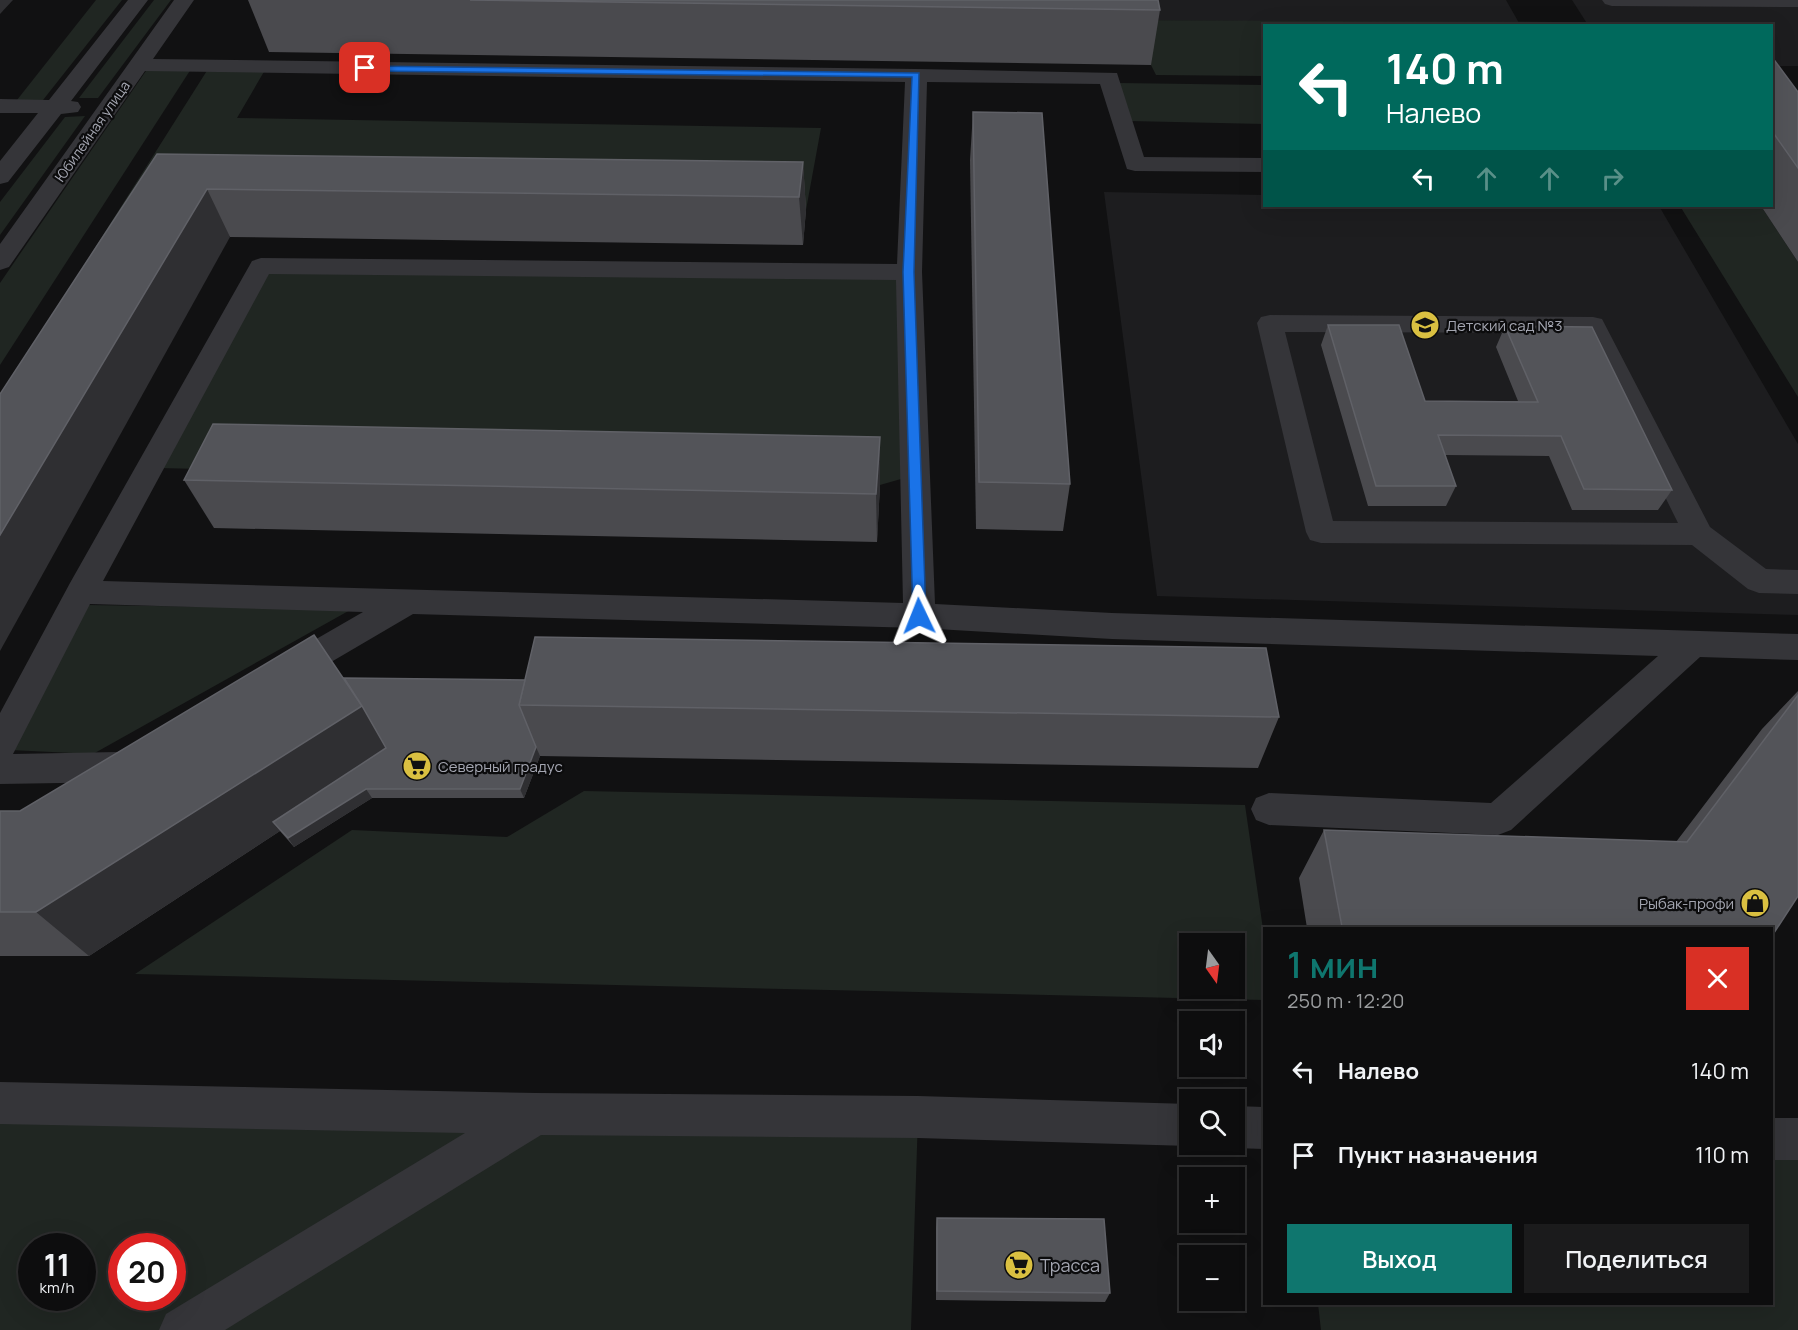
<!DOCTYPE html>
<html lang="ru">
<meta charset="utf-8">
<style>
:root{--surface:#0d0d0e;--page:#1b1b1c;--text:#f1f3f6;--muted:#9a9c9e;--line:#2d2d2e;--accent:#0f766e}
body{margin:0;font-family:Manrope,sans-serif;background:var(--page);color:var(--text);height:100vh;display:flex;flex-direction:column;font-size:22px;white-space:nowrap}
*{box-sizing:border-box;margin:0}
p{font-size:20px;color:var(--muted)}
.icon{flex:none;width:33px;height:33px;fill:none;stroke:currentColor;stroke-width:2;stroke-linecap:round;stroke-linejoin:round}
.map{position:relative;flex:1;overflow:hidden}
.details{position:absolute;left:1263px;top:927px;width:510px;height:378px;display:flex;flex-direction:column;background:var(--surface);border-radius:0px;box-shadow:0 6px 24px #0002,0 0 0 2px var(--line)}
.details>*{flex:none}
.banner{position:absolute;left:1263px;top:24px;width:510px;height:183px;border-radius:0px;box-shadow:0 6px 24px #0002,0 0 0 2px var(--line);background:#00695c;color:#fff;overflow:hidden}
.needle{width:39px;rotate:166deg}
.buttons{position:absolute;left:1179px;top:933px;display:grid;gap:12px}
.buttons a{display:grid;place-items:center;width:66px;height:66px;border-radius:0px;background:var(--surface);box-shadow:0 6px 24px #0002,0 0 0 2px var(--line);font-size:30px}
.speed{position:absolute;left:18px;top:1233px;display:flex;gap:12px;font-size:30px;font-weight:700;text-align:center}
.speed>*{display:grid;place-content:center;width:78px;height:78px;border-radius:50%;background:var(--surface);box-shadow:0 6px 24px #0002,0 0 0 2px var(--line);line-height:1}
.speed small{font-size:15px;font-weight:400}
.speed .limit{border:9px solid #d22;background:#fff;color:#111}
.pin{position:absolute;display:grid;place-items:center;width:51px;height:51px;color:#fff;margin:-26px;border-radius:12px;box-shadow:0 3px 9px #0006}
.me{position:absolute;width:66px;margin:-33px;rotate:358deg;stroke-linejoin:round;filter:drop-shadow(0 0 4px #0008)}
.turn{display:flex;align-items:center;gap:21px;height:126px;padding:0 24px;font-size:27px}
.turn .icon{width:78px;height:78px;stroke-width:2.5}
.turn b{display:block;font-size:42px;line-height:51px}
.lanes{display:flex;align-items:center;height:57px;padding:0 24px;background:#0003;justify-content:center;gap:30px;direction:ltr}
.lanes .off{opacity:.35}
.round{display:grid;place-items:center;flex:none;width:63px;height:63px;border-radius:0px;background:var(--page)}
.head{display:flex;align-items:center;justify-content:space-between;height:102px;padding:0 24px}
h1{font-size:36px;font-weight:600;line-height:45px;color:var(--accent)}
.primary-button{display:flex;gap:12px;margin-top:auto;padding:12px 24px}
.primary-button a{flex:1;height:69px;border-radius:0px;background:var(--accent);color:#fff;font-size:24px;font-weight:600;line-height:69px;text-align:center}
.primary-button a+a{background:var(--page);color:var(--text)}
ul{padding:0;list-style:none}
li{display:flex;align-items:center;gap:18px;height:84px;padding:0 24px}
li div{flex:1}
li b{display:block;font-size:22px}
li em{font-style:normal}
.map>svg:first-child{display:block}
.built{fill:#1d1d1f}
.green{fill:#202622;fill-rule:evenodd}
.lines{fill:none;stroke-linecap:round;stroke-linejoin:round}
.minor{fill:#353539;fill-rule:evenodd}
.wall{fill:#4a4a4e}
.shaded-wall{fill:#2f2f32}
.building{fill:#535459;stroke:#606167;stroke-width:1.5}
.route{fill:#1a73e8;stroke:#114b97;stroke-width:1.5}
.labels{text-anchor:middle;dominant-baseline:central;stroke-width:4.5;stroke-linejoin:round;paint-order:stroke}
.far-street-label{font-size:14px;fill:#a4a6b1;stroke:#0c0c0d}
.poi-label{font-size:15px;fill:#a4a6b1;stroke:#0c0c0d;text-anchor:start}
.near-poi-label{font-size:18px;fill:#a4a6b1;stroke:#0c0c0d;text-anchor:start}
</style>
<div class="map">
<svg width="1798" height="1330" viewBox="0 0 1798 1330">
<rect width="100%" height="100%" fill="#111112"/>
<g class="built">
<polygon points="671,0 1506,0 1519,23 1104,20"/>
<polygon points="1572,0 1798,0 1798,66 1772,66 1772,26 1588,25"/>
<polygon points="1104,192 1264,195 1264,206 1659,206 1798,444 1798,615 1157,596"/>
</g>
<g class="green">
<polygon points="96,0 122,0 43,100 17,100"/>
<polygon points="154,0 171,0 98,98 79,98"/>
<polygon points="1104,20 1558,22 1560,25 1264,26 1264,76 1156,75 1151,65 1146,34"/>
<polygon points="148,68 191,69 0,365 0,283"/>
<polygon points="208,69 265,70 237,118 821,128 806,210 182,202 0,398"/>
<polygon points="1119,83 1264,85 1264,124 1129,121"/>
<polygon points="85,116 0,235 0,202 65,117"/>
<polygon points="1680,206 1761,206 1798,262 1798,397"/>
<polygon points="267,271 902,277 908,477 880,485 158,468"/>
<polygon points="87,605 352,609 93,754 10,750"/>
<path d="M 584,791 L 1245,805 L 1264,936 L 1264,1000 L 135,974 L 352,830 L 507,837 ZM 1190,944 L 1234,944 L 1234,988 L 1190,988 Z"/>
<path d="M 0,1103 L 918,1117 L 911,1330 L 0,1330 ZM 32,1246 L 82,1246 L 82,1298 L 32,1298 ZM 122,1246 L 172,1246 L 172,1298 L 122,1298 Z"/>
<polygon points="1772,1137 1798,1138 1798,1330 1321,1330 1318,1304 1772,1304"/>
</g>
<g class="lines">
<g class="minor">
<polygon points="128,0 148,0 71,101 78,102 81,107 78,112 61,114 8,182 0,184 0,161 38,113 0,113 0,99 49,100"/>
<path d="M 174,0 L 194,0 L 153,59 L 916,69 L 1117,73 L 1144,157 L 1264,158 L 1264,172 L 1135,171 L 1127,169 L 1100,84 L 927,82 L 922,272 L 935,604 L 1112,613 L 1798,634 L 1798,660 L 1700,657 L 1511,830 L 1498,835 L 1269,825 L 1256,820 L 1251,809 L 1256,798 L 1269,793 L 1491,803 L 1658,656 L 1112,639 L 919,628 L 413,614 L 297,682 L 285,686 L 273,682 L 268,673 L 273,664 L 363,612 L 90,604 L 13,754 L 118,752 L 137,744 L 149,749 L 154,759 L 149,769 L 122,782 L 0,784 L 0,713 L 70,583 L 252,261 L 261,258 L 897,264 L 905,82 L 145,71 L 9,267 L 0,270 L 0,244 ZM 269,274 L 896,280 L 903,603 L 103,581 Z"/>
<polygon points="1602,0 1798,0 1798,7 1612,6 1605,4"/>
<path d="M 1270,315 L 1593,317 L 1602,319 L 1710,527 L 1766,569 L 1798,570 L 1798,594 L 1759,593 L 1748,589 L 1692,545 L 1321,543 L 1310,540 L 1306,532 L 1257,323 L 1261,317 ZM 1285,332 L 1584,333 L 1678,523 L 1333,521 Z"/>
<polygon points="0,1082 536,1093 918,1096 1190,1104 1190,1144 1194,1144 1190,1146 918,1138 541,1135 225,1330 159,1330 166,1314 465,1133 0,1124"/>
<polygon points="1234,1106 1264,1107 1264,1149 1234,1148 1226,1144 1234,1144"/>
<rect x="1772" y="1118" width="26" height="42"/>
</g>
</g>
<g class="wall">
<polygon points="248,0 1158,0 1160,10 1151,65 269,52"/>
<polygon points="1772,57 1798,92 1798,262 1761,206 1772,206"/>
<polygon points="973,112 1070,484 1063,531 976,529 970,160"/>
<polygon points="157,154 803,162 806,210 803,245 230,237"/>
<polygon points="1328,325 1425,401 1518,401 1496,347 1505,326 1672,490 1658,510 1572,510 1549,456 1445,455 1456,486 1446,506 1368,506 1321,345"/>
<polygon points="880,437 880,485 877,542 214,528 184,480"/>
<polygon points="344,678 1279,717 1258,768 540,756 524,798 372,798 294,847 280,831 89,956 0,956 0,811 20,811"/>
<polygon points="1798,691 1798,896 1772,928 1307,928 1299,878 1324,830 1676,842 1762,729"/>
<polygon points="937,1218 1110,1293 1105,1302 936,1300 936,1228"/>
</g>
<g class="shaded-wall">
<polygon points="0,0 13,0 0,14"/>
<polygon points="803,162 806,210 803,245 799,197"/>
<polygon points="207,189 230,237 0,651 0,535"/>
<polygon points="880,437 880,485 877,542 876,494"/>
<polygon points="362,706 392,757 273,822 280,831 89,956 36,912"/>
<polygon points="536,747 540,756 524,798 520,789"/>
<polygon points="366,789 372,798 294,847 288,838"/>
</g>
<g class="building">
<polygon points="470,0 1158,0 1160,10"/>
<polygon points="1772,57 1798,92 1798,168 1772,131"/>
<polygon points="973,112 1042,113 1070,484 979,482"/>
<polygon points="157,154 803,162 799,197 207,189 0,535 0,394"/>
<polygon points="1328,325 1399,325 1425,401 1538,402 1505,326 1592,327 1672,490 1584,489 1561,436 1438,435 1456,486 1376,486"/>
<polygon points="213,424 880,437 876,494 184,480"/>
<polygon points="314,635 362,706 36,912 0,912 0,811 20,811"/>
<polygon points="535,637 1266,648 1279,717 519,705"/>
<polygon points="344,678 525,680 519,705 536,747 520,789 366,789 288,838 273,822 386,748 362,706"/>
<polygon points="1798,695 1798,896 1772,936 1772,928 1397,928 1342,927 1324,830 1687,842"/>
<polygon points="937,1218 1104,1219 1110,1293 937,1291"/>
</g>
<polygon class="route" points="362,66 919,73 914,272 926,616 924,619 919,621 913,616 903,272 912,77 365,71 360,68"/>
<defs>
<g id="school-disc" transform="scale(1.5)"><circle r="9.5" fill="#dac041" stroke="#0c0c0d"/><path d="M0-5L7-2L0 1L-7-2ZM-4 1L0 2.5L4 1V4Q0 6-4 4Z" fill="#111"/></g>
<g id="supermarket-disc" transform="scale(1.5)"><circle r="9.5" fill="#dac041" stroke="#0c0c0d"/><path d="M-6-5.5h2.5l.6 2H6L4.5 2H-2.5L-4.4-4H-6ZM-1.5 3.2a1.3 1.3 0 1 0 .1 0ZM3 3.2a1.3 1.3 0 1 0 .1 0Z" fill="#111"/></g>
<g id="shop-disc" transform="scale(1.5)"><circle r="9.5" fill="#dac041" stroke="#0c0c0d"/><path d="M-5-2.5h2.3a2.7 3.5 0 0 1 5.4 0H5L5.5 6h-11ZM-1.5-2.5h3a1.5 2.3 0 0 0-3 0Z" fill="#111"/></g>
</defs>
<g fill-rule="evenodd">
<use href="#school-disc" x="1425" y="325"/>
<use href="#supermarket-disc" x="417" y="766"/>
<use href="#shop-disc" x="1755" y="903"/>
<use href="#supermarket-disc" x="1019" y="1265"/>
</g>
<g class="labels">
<g class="far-street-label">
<text transform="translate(92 131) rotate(-55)">Юбилейная улица</text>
</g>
<g class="poi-label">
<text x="1446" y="325">Детский сад №3</text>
<text x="438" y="766">Северный градус</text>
<text x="1734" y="903" text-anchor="end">Рыбак-профи</text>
</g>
<g class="near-poi-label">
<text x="1040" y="1265">Трасса</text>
</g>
</g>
</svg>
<div class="buttons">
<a><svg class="needle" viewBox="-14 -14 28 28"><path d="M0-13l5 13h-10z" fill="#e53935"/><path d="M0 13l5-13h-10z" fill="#9a9c9e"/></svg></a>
<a><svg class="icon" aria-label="sound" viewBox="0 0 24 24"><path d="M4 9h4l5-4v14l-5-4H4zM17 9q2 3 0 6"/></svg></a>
<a><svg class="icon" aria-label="search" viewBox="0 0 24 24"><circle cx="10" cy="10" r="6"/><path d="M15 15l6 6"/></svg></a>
<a>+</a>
<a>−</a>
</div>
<div class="speed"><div>11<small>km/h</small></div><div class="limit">20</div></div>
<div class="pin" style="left:365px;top:68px;background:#d93025"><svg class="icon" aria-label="arrive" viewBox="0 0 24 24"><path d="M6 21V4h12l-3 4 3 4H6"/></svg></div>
<svg class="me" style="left:919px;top:616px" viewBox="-20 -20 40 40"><path d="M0-17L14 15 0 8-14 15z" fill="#1a73e8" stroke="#fff" stroke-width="4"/></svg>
<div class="banner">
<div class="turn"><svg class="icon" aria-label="left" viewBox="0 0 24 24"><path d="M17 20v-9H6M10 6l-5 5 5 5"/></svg><div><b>140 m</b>Налево</div></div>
<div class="lanes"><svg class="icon" aria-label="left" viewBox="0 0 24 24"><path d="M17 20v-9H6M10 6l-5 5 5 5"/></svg><svg class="icon off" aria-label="ahead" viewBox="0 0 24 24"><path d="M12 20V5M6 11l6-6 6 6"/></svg><svg class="icon off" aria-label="ahead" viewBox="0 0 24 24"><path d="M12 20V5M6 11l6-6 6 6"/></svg><svg class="icon off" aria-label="right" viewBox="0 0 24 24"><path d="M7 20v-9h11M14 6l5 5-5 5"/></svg></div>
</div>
<section class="details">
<div class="head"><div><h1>1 мин</h1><p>250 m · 12:20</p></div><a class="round" style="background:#d93025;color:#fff"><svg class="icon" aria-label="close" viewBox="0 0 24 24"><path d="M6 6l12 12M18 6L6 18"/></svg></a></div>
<ul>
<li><svg class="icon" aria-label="left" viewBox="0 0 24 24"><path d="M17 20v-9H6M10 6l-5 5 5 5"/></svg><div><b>Налево</b></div><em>140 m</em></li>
<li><svg class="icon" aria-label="arrive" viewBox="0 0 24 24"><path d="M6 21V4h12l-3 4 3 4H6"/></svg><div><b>Пункт назначения</b></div><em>110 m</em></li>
</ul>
<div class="primary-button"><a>Выход</a><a>Поделиться</a></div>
</section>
</div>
